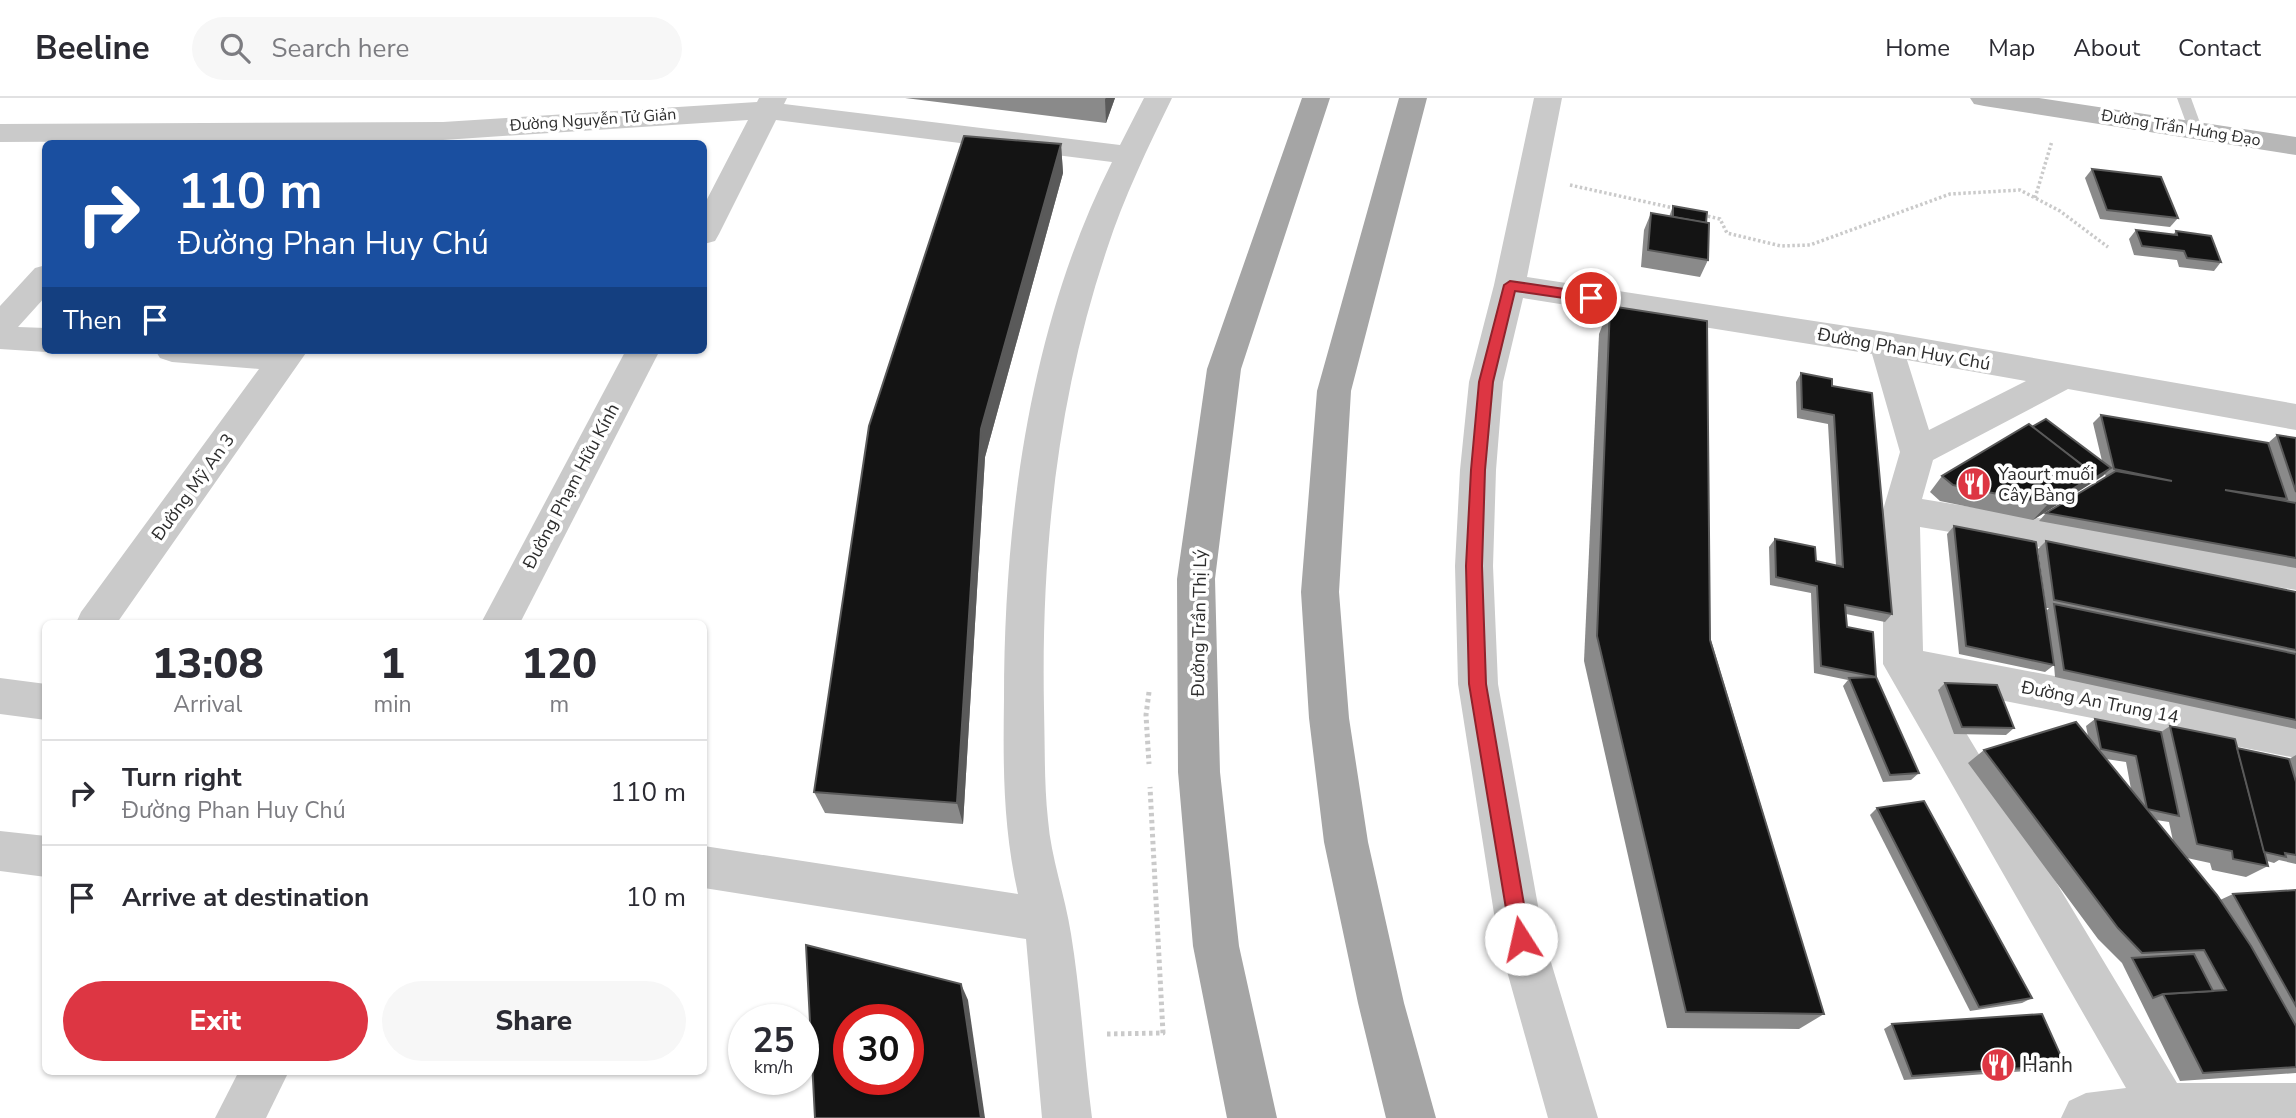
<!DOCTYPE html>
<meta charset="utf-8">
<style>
:root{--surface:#fff;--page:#f7f7f7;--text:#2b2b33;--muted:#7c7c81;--line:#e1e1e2;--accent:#dd3643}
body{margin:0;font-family:"Nunito Sans",sans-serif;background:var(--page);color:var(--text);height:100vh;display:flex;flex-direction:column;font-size:26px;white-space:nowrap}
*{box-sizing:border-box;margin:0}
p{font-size:23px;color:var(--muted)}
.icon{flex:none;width:38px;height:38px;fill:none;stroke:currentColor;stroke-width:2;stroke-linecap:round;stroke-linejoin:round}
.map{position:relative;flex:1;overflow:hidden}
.side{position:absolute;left:42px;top:522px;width:665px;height:455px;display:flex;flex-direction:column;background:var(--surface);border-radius:10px;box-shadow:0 2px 5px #0004}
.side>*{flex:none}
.guide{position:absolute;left:42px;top:42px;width:665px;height:214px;border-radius:10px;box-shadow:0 2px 5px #0004;background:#1a4fa0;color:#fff;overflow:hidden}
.speed{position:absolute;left:728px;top:906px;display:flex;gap:14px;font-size:35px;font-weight:700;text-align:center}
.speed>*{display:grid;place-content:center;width:91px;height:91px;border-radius:50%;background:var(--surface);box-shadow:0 2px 5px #0004;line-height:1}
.speed small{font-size:18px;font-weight:400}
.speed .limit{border:10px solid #d22;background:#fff;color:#111}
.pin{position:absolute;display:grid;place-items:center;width:60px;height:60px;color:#fff;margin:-30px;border:4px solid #fff;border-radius:50%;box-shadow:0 2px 7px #0007}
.me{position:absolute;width:77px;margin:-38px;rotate:350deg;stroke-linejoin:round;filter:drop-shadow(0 0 5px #0008)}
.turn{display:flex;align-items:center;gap:24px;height:147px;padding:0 21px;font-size:32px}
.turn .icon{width:91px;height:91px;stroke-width:2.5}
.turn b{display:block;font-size:49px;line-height:60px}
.then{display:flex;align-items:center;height:66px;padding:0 21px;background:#0003;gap:14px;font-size:26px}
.eta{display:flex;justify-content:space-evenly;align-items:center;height:119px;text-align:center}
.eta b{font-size:42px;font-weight:800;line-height:49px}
.button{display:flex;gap:14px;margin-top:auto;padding:14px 21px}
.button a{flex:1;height:80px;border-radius:42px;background:var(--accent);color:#fff;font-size:28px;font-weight:800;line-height:80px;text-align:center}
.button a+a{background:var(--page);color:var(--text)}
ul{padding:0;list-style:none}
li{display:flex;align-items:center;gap:21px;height:105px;padding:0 21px;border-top:2px solid var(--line)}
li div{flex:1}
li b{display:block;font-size:26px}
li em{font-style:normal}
header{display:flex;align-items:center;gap:42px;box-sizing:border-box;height:98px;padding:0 35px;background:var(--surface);border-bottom:2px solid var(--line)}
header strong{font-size:33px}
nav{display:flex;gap:38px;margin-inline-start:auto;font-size:24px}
.search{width:490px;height:63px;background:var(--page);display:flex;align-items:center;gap:18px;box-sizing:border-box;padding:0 24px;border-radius:38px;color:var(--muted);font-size:26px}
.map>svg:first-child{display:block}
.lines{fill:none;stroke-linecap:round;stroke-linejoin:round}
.path-far1{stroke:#cacaca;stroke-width:3.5;stroke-dasharray:2.5 2.5;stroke-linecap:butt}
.path{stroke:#cacaca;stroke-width:5;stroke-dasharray:3.5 3.5;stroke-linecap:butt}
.lane{fill:#cacaca;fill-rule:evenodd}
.street{fill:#cacaca;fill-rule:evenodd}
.secondary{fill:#b7b7b7;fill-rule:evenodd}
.primary{fill:#a5a5a5;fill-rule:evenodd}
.wall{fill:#8a8a8a;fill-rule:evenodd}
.shaded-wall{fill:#5a5a5a}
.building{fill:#141414;stroke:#5a5a5a;stroke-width:2;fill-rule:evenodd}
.route{fill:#dd3643;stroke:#90232c;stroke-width:2}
.labels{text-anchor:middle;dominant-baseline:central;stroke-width:7;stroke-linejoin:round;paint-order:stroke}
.far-street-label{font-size:16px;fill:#2d2d2d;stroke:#fff}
.street-label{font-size:18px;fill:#2d2d2d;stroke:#fff}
.poi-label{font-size:18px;fill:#2d2d2d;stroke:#fff;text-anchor:start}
.near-poi-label{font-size:21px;fill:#2d2d2d;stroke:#fff;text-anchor:start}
</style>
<header>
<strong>Beeline</strong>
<div class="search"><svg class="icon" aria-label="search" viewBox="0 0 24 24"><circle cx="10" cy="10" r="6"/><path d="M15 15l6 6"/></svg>Search here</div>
<nav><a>Home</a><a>Map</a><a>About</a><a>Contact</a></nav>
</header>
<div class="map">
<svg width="2296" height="1020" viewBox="0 0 2296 1020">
<rect width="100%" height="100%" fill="#fff"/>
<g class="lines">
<g class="path-far1">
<polyline points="1570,87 1678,111"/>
<polyline points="2035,100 2052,43"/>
<polyline points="1703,117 1720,121 1727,135 1781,148 1810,147 1950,96 2020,92 2060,113 2108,149"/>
</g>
<g class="path">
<polyline points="1149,594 1146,617 1149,666"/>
<polyline points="1107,936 1163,935 1150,689"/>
</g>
<polygon class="lane" points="2177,0 2191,0 2203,33 2201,36 2191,36 2189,33"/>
<g class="street">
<path d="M 759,0 L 787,0 L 784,6 L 1120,47 L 1144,0 L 1172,0 C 1148,49 1124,99 1107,151 C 1057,300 1041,454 1044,610 C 1045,647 1044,685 1048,722 C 1051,760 1065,797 1071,836 C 1081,897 1084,959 1092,1020 L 1042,1020 L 1026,841 L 704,790 L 704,748 L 1018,796 C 1003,729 1003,669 1004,601 C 1004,421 1030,226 1112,64 L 776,22 L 719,136 L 715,143 L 704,146 L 704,107 L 748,22 L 443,42 L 0,44 L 0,26 L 443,24 L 757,4 Z"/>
<path d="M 1534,0 L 1562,0 L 1527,179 L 1886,234 L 2296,306 L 2296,332 L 2068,291 L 1933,362 L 1922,401 L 2296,462 L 2296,492 L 1920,429 L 1923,553 L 2296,624 L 2296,660 L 1939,590 L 2177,985 L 2296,985 L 2296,1020 L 2061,1020 L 2069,1003 L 2086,995 L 2126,990 L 1883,566 L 1883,412 L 1900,354 L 1872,256 L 1523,200 L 1503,284 L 1496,372 L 1493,468 L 1498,586 L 1544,841 L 1598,1020 L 1548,1020 L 1498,841 L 1458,586 L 1455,468 L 1460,372 L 1469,284 L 1494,187 ZM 1907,262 L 2026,283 L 1929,332 Z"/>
<polygon points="46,167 46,198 18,229 46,230 46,252 52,252 46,254 0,251 0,208 35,170"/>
<polygon points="155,252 308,252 117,525 76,525 81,514 259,271 172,264 160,260"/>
<polygon points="626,252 660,252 520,525 481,525"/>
<polygon points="0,580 46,586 46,622 0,616"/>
<polygon points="0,733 46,738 46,779 0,773"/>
<polygon points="239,973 289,973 266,1020 215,1020"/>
</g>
<polygon class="secondary" points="1970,0 2039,0 2296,39 2296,57 1984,8 1974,6"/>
<g class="primary">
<polygon points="1302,0 1330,0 1241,271 1215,481 1220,674 1239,848 1277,1020 1227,1020 1193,848 1178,674 1177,481 1207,271"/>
<polygon points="1399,0 1427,0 1351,293 1339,494 1349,620 1368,744 1404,905 1436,1020 1386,1020 1358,905 1324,744 1309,620 1301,494 1317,293"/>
</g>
</g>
<g class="wall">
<polygon points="905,0 1115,0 1106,25"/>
<polygon points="1061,46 1063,75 985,359 963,726 825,715 814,694"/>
<polygon points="2092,71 2178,120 2170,129 2100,121 2085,80"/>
<polygon points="1673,108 1706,125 1708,162 1700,179 1641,169 1644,132 1651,115 1669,119"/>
<polygon points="2136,132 2173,137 2176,133 2221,164 2214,173 2179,169 2177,162 2134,157 2129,141"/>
<polygon points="1610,208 1824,916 1799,931 1667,930 1584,563 1599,236"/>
<polygon points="1801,275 1832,288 1892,516 1885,524 1846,516 1847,529 1876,579 1919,675 1911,682 1883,684 1843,588 1848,582 1814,575 1811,495 1770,487 1769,449 1775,441 1816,463 1836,467 1828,326 1797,320 1796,284"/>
<polygon points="2101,317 2268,345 2277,337 2296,340 2296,470 2039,423 2046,415 2106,379 2105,376 2033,422 1940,403 1930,394 1942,378 2032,329 2102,363 2093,325"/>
<polygon points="1954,428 2046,513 2049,510 2046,510 2038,451 2046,443 2296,494 2296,631 2055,579 2054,567 2045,574 1959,556 1947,436"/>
<polygon points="1945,585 2014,630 2006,637 1954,636 1938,592"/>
<path d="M 2095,621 L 2161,634 L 2170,628 L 2237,650 L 2289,661 L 2296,657 L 2296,766 L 2279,762 L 2274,765 L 2267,763 L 2268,768 L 2246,779 L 2212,772 L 2210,765 L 2187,760 L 2220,802 L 2233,796 L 2296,792 L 2296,975 L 2180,983 L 2122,865 L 2098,841 L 1968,665 L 1984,652 L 2088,638 L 2086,628 ZM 2106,661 L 2126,664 L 2131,691 ZM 2156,722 L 2169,724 L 2173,743 Z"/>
<polygon points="1877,710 2032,900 2022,905 1970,913 1870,717"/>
<polygon points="1892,926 2065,967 2055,971 1904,982 1884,931"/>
</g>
<g class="shaded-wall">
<polygon points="1106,0 1115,0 1106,25 1105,1"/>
<polygon points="1061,46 1063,75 985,359 963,726 957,705 981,331"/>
<polygon points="2111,370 2103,378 2033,422 2048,406 2095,377"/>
<polygon points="961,886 968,902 985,1020 981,1020"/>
</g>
<g class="building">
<polygon points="964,38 1061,46 981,331 957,705 814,694 869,328"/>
<polygon points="2092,71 2161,79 2178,120 2107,112"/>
<polygon points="1673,108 1707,114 1706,125 1673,119"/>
<polygon points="1651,115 1709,125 1708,162 1648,152"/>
<polygon points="2136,132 2177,137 2176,133 2211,138 2221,164 2187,160 2184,153 2142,148"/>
<polygon points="1610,208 1707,223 1710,542 1824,916 1686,914 1597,538"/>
<polygon points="1801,275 1832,281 1832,288 1872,295 1892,516 1845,507 1847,529 1873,534 1876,579 1821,568 1817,488 1776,479 1775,441 1815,449 1816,463 1843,469 1834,317 1802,311"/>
<polygon points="2101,317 2268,345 2287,401 2225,392 2296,405 2296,460 2046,415 2116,373 2172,383 2114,371"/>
<polygon points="2046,321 2111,370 2088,384 2095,377 2032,329"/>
<polygon points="2029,326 2095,377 2048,406 1953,387 1942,378"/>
<polygon points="2277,337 2296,340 2296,394"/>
<polygon points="1954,428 2036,444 2054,567 1966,548"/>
<polygon points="2046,443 2296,494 2296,552 2054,502"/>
<polygon points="2054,506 2296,556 2296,622 2064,572"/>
<polygon points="1876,579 1919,675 1890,677 1849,580"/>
<polygon points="1945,585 1997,587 2014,630 1962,629"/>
<polygon points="2095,621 2161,634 2179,718 2147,711 2136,658 2101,651"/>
<polygon points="2076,624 2217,797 2251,848 2296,928 2296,969 2203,975 2163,896 2226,892 2204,852 2142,855 2118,830 1984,652"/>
<polygon points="2170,628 2235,641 2268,768 2233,761 2232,753 2197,746"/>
<polygon points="2237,650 2289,661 2296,684 2296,757 2285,755 2286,759 2264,754"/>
<polygon points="1924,703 2032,900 1979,909 1877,710"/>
<polygon points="2296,792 2296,908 2233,796"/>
<path d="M 806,847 L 961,886 L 981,1020 L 815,1020 ZM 849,922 L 908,922 L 908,982 L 849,982 Z"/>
<polygon points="2194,856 2213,893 2163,896 2153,900 2132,860"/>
<polygon points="2042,916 2065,967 1912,978 1892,926"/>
</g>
<polygon class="route" points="1510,183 1591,195 1597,200 1591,204 1515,193 1493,284 1485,372 1482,468 1486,586 1530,841 1527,848 1521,850 1514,848 1511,841 1469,586 1466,468 1471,372 1479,284 1504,187"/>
<defs>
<g id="restaurant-disc" transform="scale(1.75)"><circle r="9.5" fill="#dd3643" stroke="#fff"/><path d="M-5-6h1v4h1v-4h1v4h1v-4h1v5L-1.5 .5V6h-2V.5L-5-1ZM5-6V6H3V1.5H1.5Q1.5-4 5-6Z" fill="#fff"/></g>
</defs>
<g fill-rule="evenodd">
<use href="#restaurant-disc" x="1974" y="386"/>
<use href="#restaurant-disc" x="1998" y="967"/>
</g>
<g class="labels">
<g class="far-street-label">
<text transform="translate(593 22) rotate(-4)">Đường Nguyễn Tử Giản</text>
<text transform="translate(2181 30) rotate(9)">Đường Trần Hưng Đạo</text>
</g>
<g class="street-label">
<text transform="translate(1904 251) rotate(10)">Đường Phan Huy Chú</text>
<text transform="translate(571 388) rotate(-62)">Đường Phạm Hữu Kính</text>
<text transform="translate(193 389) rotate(-54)">Đường Mỹ An 3</text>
<text transform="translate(1199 525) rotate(-89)">Đường Trần Thị Lý</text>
<text transform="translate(2100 604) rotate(11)">Đường An Trung 14</text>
</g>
<g class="poi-label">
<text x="1998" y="376">Yaourt muối<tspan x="1998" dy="21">Cây Bàng</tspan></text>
</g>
<g class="near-poi-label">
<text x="2022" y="967">Hanh</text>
</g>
</g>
</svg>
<div class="speed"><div>25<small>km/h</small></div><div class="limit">30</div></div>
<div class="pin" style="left:1591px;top:200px;background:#d93025"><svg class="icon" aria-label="arrive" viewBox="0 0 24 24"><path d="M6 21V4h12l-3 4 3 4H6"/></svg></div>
<svg class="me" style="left:1521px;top:841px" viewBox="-20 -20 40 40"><circle r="19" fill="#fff"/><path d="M0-13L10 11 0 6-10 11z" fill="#dd3643"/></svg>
<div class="guide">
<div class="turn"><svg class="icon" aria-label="right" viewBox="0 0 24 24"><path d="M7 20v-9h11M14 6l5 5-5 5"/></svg><div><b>110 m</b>Đường Phan Huy Chú</div></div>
<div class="then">Then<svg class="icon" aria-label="arrive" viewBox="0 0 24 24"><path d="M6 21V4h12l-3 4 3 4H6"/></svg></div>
</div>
<section class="side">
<div class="eta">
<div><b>13:08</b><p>Arrival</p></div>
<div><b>1</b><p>min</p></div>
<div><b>120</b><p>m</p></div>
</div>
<ul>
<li><svg class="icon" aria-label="right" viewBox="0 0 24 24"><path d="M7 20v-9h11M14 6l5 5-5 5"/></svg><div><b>Turn right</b><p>Đường Phan Huy Chú</p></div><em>110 m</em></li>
<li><svg class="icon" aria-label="arrive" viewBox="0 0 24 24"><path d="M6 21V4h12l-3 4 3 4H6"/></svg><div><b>Arrive at destination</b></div><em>10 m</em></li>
</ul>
<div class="button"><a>Exit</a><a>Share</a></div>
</section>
</div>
